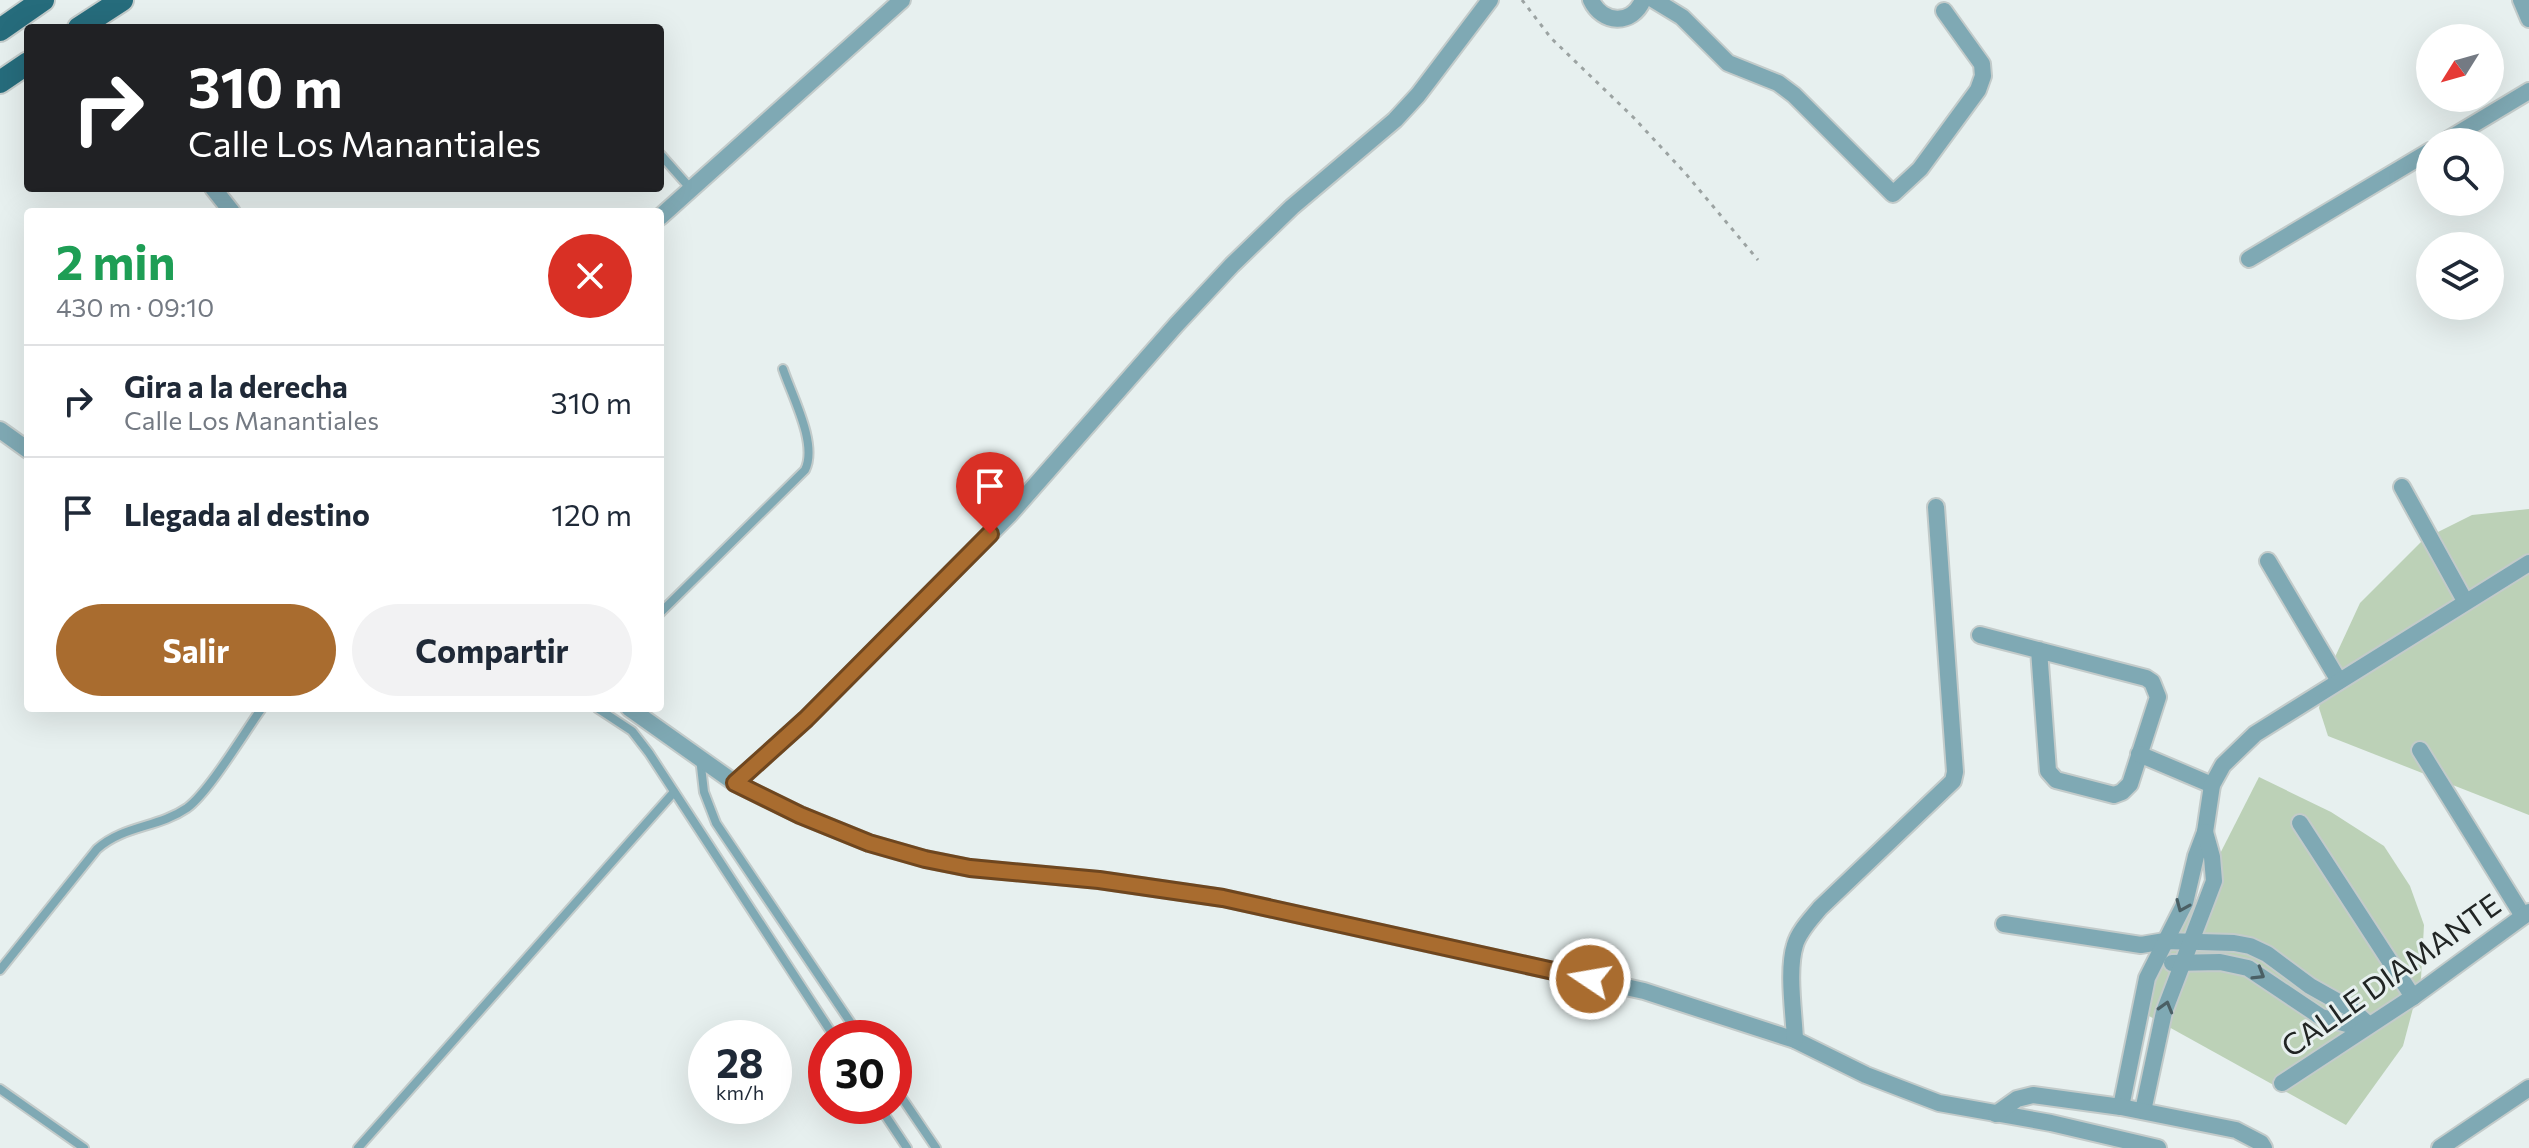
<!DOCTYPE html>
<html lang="es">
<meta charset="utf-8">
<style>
:root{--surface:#fff;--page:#f2f2f3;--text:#1f2937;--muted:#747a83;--line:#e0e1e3;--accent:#a96c2f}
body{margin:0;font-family:Commissioner,sans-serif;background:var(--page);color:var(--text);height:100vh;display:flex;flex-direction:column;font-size:30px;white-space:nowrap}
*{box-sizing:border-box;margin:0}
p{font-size:26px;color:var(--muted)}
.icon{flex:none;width:44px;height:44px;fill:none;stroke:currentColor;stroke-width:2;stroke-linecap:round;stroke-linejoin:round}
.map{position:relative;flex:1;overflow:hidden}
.panel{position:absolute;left:24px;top:208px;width:640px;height:504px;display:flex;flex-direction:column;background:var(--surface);border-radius:8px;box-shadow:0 8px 32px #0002}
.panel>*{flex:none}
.hud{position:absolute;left:24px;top:24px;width:640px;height:168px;border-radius:8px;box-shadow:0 8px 32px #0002;background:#202124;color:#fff;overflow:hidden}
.needle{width:52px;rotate:233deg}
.controls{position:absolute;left:2416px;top:24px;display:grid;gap:16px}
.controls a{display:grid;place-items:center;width:88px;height:88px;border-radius:50%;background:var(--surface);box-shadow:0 8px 32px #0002;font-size:40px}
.speed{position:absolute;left:688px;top:1020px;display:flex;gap:16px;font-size:40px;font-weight:700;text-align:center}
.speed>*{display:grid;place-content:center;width:104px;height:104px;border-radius:50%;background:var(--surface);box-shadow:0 8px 32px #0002;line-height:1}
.speed small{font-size:20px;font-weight:400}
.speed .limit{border:12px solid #d22;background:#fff;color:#111}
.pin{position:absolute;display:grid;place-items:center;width:68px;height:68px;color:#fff;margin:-82px -34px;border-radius:50% 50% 50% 0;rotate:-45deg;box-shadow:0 0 8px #0007}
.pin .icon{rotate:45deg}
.me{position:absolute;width:88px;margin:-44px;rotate:282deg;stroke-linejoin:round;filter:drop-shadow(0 0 6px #0008)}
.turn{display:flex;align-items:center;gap:28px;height:168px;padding:0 32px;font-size:36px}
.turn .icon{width:104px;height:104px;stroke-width:2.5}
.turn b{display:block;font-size:56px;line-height:68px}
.round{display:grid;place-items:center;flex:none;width:84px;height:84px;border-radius:42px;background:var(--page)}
.headline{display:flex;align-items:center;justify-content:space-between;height:136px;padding:0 32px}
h1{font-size:48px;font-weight:700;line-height:60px;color:#1e9e55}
.action{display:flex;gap:16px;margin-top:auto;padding:16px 32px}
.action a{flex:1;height:92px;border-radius:48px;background:var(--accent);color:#fff;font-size:32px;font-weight:700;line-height:92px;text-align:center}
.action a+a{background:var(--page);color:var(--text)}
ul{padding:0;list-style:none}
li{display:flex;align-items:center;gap:24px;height:112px;padding:0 32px;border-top:2px solid var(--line)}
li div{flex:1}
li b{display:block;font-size:30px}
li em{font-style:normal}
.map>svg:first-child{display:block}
.green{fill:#bcd1b7}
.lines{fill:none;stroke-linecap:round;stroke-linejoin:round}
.service-casing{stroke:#c3cbca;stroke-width:12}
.minor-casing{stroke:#c3cbca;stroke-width:20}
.primary-casing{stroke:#c3cbca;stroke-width:26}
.path{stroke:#9ca3a2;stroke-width:3;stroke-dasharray:4 6;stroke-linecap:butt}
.service{stroke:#7fa9b4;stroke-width:8}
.minor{stroke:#7fa9b4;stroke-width:16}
.primary{stroke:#266c7c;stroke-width:22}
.oneway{stroke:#4b6065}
.route-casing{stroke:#6e461f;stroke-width:20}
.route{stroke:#a96c2f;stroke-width:14}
.labels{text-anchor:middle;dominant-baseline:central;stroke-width:6;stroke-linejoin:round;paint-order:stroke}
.street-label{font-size:30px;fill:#212524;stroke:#e7f0ef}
</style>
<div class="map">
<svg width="2529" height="1148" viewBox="0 0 2529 1148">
<rect width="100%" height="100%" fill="#e7f0ef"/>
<g class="green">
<polygon points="2529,509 2529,815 2328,736 2319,708 2329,670 2360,603 2424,539 2472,515"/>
<polygon points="2259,777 2331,812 2384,846 2410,886 2424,925 2421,978 2403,1046 2346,1125 2140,1011"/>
</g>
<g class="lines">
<g class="service-casing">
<g id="service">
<polyline points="660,154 691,189"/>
<path d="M 660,613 L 805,470 C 818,444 792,396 783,369"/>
<polyline points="597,708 632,731 649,753 835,1038"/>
<polyline points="700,758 704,792 716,823 861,1038"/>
<path d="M 0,970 L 97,849 C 124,825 158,828 187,808 C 209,792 244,733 262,708"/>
<polyline points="894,1086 936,1148"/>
<polyline points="0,1089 84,1148"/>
<polyline points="879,1106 907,1148"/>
<polyline points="358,1148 674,792"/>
</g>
</g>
<g class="minor-casing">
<g id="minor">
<path d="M 1591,0 C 1602,24 1632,26 1643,0"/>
<polyline points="1654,0 1682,17 1728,63 1778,83 1794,95 1893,194 1920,169 1978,90 1983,76 1982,64 1944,11"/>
<polyline points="2521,0 2529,19"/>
<polyline points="2444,142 2529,91"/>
<polyline points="213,188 232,212"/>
<polyline points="660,217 902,0"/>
<polyline points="2249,259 2430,151"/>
<polyline points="0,430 28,450"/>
<polyline points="2402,487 2465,601"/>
<polyline points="2268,561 2339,681"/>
<polyline points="1980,635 2146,678 2152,682 2158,697 2130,784 2122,792 2114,795 2056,780 2048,771 2039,650"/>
<polyline points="629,708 735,783 800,815 869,843 925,859 970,868 1099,880 1223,898 1644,991 1795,1040 1866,1075 1939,1103 2051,1123 2158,1148"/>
<polyline points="2420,750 2523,916"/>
<polyline points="2139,754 2212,785"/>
<polyline points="735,783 806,719 1010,514 1176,325 1232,265 1292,207 1395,120 1418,95 1490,0"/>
<polyline points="2300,823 2413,997"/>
<polyline points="2004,924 2141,945 2165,941 2234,943 2250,946 2267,954 2310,986 2351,1009 2369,1025"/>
<polyline points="2172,963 2220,962 2248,968 2321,1017 2347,1024 2369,1025"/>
<path d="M 1795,1040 C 1794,1014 1787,970 1795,945 C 1799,931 1811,919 1820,908 L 1953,781 L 1955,772 L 1936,507"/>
<polyline points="2282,1083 2413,997 2529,912"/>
<polyline points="2121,1107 2147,978 2185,903 2196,856 2205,832 2212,785 2223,765 2255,734 2529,563"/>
<polyline points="2143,1111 2164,1012 2214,881 2212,857 2205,832"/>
<polyline points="1996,1114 2017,1099 2033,1095 2121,1107 2236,1130 2261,1143 2264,1148"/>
<polyline points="2440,1148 2529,1088"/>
</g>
</g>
<g class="primary-casing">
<g id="primary">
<polyline points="79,28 122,0"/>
<polyline points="0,30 43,0"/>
<polyline points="0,82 28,63"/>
</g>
</g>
<polyline class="path" points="1522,0 1551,38 1634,118 1686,174 1758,260"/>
<use href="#service" class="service"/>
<use href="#minor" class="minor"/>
<use href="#primary" class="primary"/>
</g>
<defs><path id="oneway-chevron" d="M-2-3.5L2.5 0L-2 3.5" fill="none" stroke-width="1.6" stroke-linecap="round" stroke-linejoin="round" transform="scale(2)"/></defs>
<g class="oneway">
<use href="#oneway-chevron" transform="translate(2182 906) rotate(113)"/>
<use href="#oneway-chevron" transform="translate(2259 974) rotate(31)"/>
<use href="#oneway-chevron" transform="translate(2166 1007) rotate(-74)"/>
</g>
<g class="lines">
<g class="route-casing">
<polyline id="route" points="990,534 806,719 735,783 800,815 869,843 925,859 970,868 1099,880 1223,898 1590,979"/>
</g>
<use href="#route" class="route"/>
</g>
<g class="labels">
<g class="street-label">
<text transform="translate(2390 974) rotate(-35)">CALLE DIAMANTE</text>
</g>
</g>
</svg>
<div class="controls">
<a><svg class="needle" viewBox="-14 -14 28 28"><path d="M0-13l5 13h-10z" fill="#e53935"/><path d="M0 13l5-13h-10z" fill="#747a83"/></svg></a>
<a><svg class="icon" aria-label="search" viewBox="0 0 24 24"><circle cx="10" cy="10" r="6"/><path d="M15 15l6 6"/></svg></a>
<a><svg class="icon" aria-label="layers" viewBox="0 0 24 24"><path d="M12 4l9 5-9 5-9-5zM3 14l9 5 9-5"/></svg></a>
</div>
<div class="speed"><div>28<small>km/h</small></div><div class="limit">30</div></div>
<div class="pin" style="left:990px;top:534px;background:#d93025"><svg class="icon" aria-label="arrive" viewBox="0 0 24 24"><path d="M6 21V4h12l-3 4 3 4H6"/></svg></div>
<svg class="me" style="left:1590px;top:979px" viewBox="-20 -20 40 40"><circle r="17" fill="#a96c2f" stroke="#fff" stroke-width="3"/><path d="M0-11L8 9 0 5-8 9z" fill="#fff"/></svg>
<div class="hud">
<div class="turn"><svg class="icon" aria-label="right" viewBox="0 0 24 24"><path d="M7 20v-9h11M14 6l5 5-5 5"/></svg><div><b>310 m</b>Calle Los Manantiales</div></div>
</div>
<section class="panel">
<div class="headline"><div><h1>2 min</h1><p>430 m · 09:10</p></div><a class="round" style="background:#d93025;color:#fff"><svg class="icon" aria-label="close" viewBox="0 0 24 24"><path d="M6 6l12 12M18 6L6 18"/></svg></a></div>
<ul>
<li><svg class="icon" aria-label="right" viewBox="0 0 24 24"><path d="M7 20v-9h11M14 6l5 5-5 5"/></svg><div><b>Gira a la derecha</b><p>Calle Los Manantiales</p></div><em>310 m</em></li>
<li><svg class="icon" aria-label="arrive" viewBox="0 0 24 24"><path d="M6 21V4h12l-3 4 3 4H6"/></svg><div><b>Llegada al destino</b></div><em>120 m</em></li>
</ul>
<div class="action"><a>Salir</a><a>Compartir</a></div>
</section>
</div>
